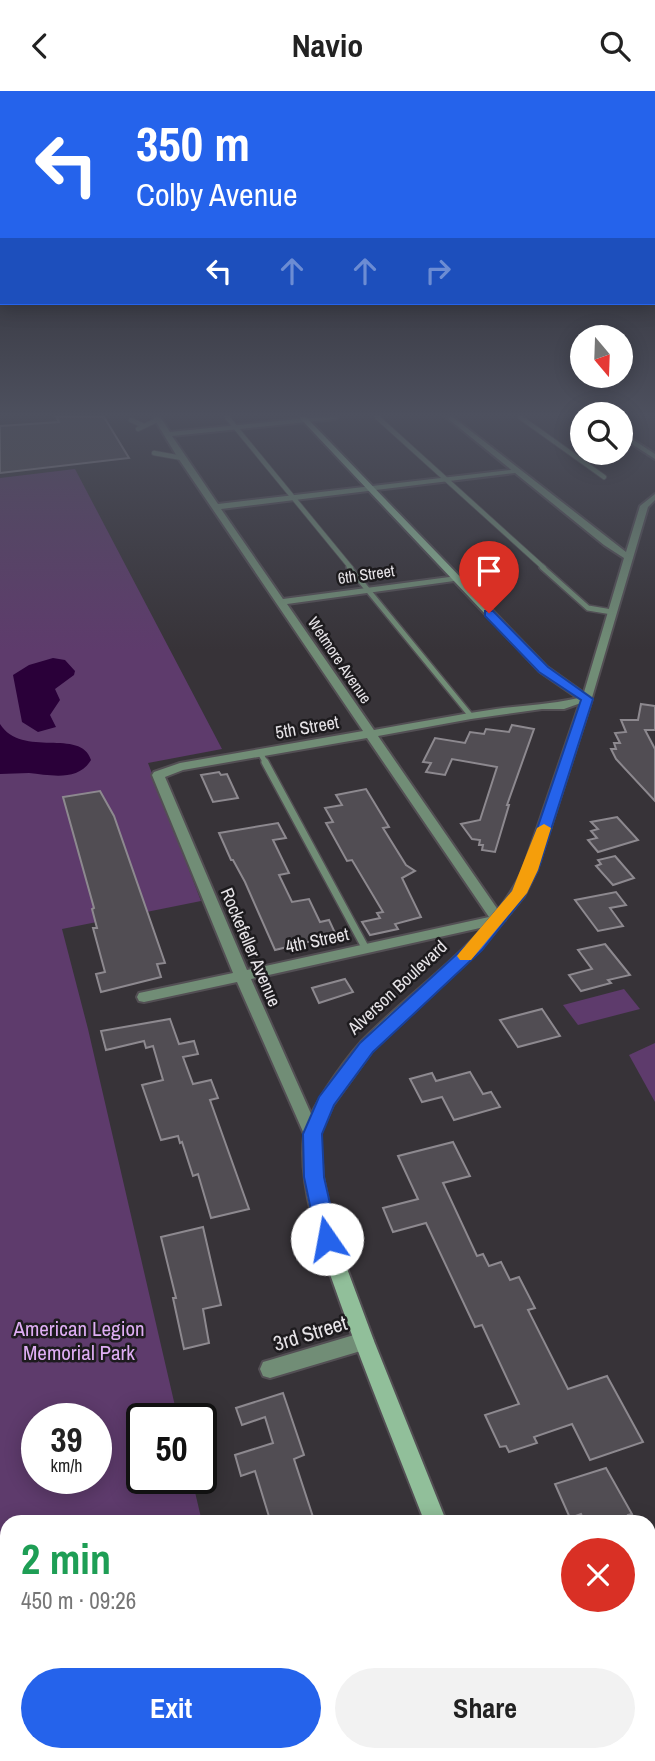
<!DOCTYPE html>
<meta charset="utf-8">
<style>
:root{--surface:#fff;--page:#f2f2f2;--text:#222;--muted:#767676;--accent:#2563eb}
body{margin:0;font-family:"Archivo Narrow",sans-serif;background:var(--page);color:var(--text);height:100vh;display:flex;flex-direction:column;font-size:26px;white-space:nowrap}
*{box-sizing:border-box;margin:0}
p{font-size:23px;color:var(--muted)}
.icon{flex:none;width:38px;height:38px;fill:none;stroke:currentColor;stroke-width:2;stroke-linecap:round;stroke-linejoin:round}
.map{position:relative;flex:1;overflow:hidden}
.drawer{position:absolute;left:0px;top:1424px;width:656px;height:247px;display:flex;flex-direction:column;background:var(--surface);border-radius:21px 21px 0 0;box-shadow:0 4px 18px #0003}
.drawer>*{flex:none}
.banner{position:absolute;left:0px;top:0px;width:656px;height:214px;box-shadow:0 4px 18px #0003;background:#2563eb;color:#fff;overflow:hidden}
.needle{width:46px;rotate:161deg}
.buttons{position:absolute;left:570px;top:234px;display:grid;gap:14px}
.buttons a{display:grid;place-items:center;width:63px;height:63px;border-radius:50%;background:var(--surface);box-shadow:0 4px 18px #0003;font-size:35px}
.speed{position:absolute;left:21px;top:1312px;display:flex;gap:14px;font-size:35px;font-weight:700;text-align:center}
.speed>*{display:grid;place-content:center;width:91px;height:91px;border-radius:50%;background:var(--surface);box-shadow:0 4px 18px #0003;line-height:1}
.speed small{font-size:18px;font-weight:400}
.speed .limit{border:4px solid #111;border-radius:10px;background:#fff;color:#111}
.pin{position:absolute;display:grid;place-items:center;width:60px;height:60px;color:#fff;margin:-72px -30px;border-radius:50% 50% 50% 0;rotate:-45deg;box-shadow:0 0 7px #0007}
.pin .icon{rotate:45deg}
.me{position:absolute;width:77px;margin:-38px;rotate:348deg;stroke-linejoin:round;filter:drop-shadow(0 0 5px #0008)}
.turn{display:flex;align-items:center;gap:24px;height:147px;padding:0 21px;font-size:32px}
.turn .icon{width:91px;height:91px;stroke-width:2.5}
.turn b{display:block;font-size:49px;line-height:60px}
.lanes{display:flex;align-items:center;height:66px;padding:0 21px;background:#0003;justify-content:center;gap:35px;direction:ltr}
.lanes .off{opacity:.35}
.round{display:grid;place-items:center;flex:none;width:74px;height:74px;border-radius:37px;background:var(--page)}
.summary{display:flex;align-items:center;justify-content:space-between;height:119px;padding:0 21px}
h1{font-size:42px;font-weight:700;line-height:52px;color:#1e9e55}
.primary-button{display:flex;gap:14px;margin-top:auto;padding:14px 21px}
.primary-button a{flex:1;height:80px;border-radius:42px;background:var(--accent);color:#fff;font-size:28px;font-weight:700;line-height:80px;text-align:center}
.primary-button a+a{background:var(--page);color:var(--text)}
header{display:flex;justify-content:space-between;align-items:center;height:91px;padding:0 21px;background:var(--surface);font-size:32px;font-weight:700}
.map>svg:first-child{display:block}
.green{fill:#5e3b6c;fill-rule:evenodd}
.water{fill:#2a0039}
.building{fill:#514d53;stroke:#8d898f;stroke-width:2}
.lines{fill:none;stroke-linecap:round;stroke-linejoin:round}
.service-far2-casing{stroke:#534f54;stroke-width:6}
.service-far1-casing{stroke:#534f54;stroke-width:8}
.service-casing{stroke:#534f54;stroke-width:10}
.minor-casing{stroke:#534f54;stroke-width:4}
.tertiary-casing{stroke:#534f54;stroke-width:4}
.secondary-casing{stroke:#534f54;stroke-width:4}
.service-far2{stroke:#718d76;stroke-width:4.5}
.service-far1{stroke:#718d76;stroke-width:5}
.service{stroke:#718d76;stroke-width:7}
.minor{fill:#718d76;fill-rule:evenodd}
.tertiary{fill:#718d76;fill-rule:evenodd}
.secondary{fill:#91bf9a;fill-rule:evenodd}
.route{fill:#2563eb;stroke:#184099;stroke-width:2}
.slow{fill:#f59e0b}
.labels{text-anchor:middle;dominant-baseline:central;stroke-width:5;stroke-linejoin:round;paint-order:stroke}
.far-street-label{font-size:16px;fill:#e7e4e8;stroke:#1d1b1e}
.street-label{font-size:18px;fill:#e7e4e8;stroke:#1d1b1e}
.near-park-label{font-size:21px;fill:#dfaef4;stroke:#1d1b1e}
.near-street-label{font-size:21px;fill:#e7e4e8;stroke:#1d1b1e}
</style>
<header><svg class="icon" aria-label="back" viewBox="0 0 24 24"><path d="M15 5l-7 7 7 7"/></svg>Navio<svg class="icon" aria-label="search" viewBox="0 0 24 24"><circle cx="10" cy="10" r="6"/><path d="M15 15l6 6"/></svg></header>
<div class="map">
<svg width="655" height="1670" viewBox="0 0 655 1670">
<rect width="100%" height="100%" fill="#373338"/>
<g class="green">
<path d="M 75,378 L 222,658 L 148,672 L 201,810 L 62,838 L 88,938 L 178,1328 L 142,1328 L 142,1388 L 192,1388 L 202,1431 L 7,1432 L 7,1664 L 256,1664 L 257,1670 L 0,1670 L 0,387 ZM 37,1328 L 96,1328 L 96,1388 L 37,1388 Z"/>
<polygon points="624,898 640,918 578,934 563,914"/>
<polygon points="655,952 655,1011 629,964"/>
</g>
<g class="water">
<polygon points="53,567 65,569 75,580 74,584 55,598 60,609 50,624 56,636 38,641 22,631 13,584 29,574"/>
<path d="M 0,633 C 22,668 81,636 91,669 C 78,691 50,684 29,682 C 19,682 10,683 0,683 Z"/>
</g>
<g class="building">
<polygon points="56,326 104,326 129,367 0,382 0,335 59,331"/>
<polygon points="641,613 655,615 655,639 645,639 655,658 655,710 616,668 611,658 616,658 614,652 620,652 615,642 626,641 621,629 638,629"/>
<polygon points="512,634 534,638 507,714 509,714 495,761 482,759 483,754 479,754 480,749 472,748 461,733 480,729 497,676 452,668 445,684 426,681 431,672 423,671 435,647 465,652 470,641 484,643 486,638 509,641"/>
<polygon points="219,681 221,684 227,683 238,707 213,711 201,684"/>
<polygon points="366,698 389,736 383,737 406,774 415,780 402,787 421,826 395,833 398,838 370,844 362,831 380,827 377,822 383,821 352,769 347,770 326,732 333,731 325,717 342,714 336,704"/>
<polygon points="100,700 114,725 165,872 157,873 161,886 101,901 96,883 105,881 93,837 97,837 92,818 94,817 63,706"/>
<polygon points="617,726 638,749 598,761 588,749 597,747 591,740 598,738 591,731"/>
<polygon points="278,732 286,747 273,749 289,782 279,784 292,811 309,808 320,831 329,829 336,844 275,859 245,791 233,769 231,769 219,742"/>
<polygon points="615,765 634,787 613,794 596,775 601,773 598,769"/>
<polygon points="616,801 626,814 610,817 623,835 598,840 575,809"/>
<polygon points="605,853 630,884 608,889 611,892 581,900 569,884 592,878 578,859"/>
<polygon points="345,888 353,901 319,912 312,897"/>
<polygon points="542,918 560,945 518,956 500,929"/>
<polygon points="170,928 179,953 194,950 198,963 183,966 193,993 211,989 218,1007 210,1009 249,1118 211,1127 198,1083 193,1085 182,1051 180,1052 178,1045 161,1049 142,994 163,989 153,955 146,957 144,950 106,959 101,940"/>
<polygon points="470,981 483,1003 491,1001 500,1016 454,1029 442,1006 422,1011 410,988 432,982 436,990"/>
<polygon points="453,1051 470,1085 443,1092 477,1165 483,1163 489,1175 501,1171 510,1189 519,1186 535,1217 528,1219 568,1298 607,1285 643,1351 590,1369 572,1333 534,1346 537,1352 509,1361 506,1355 500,1356 485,1324 519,1313 482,1234 475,1236 426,1132 393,1141 383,1117 418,1108 398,1065"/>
<polygon points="203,1136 221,1214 203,1218 209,1252 184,1258 173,1207 176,1207 161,1146"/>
<polygon points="283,1302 304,1364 294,1368 315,1432 271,1432 255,1380 241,1385 235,1364 273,1352 265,1326 242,1334 236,1317"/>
<polygon points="606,1377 632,1423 628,1424 631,1432 585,1432 581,1423 570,1427 555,1393"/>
</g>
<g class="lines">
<g class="service-far2-casing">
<g id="service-far2">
<polyline points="227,326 351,477"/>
<polyline points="377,326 544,477"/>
<polyline points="520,326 604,386"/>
<polyline points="131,329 142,334"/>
<polyline points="138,338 159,328"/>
<polyline points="154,362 182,367"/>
</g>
</g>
<g class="service-far1-casing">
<g id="service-far1">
<polyline points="349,476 471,625"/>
<polyline points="542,476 588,517 612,521"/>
<polyline points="260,662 266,672"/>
</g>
</g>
<g class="service-casing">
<polyline id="service" points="265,671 366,858"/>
</g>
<g class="minor-casing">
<g id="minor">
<path d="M 153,326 L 160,326 L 170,341 L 318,326 L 338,326 L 335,328 L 172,345 L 218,413 L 518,378 L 519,380 L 515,382 L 221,418 L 283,508 L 457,485 L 459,487 L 454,490 L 287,513 L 374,639 C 414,632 455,624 496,618 C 527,614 557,613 587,605 L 592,608 L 564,618 L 542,618 L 471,628 L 378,645 L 505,829 L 498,833 L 251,888 L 320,1043 L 318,1048 L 312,1050 L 306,1048 L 304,1043 L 237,891 L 144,911 L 139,910 L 137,906 L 139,902 L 144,901 L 233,882 L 152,684 L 154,681 L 180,672 L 363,640 L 178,367 ZM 367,647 L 489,826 L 247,879 L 165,686 L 183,679 Z"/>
<polygon points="364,1241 371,1244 374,1250 371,1256 364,1259 270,1287 263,1285 260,1278 263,1271 270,1269"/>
</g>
</g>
<g class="tertiary-casing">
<g id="tertiary">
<polygon points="446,326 453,326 626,461 640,415 655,403 655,409 648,416 591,610 587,611 582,608 624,467 604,454"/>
<polygon points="621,341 655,363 655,368 621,346"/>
</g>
</g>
<g class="secondary-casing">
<g id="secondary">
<path d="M 299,326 L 306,326 L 547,576 L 592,608 L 537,779 L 524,805 L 481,858 L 372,960 L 333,1014 L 320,1043 L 323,1086 L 336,1148 L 374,1250 L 447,1432 L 425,1432 C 397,1359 367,1287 341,1214 C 323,1163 298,1100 304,1045 C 306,1022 345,969 361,951 C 416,894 488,852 523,779 L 581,609 L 539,580 Z"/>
<polygon points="516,1664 542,1664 544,1670 518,1670"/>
</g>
</g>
<use href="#service-far2" class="service-far2"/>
<use href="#service-far1" class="service-far1"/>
<use href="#service" class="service"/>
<use href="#minor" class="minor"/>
<use href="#tertiary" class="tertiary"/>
<use href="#secondary" class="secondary"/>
</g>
<linearGradient id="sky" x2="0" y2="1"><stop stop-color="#1e1c1f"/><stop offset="0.58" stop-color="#4d505e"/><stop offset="1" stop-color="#4d505e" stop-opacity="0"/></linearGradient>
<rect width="655" height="559" fill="url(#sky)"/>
<polygon class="route" points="485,520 493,520 548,576 593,608 538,779 524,806 482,859 373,961 334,1014 322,1043 324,1086 338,1148 335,1154 327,1156 320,1154 317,1148 304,1086 303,1043 319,1006 360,952 470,851 512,801 523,779 581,609 539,581 485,525"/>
<polygon class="slow" points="544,733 551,737 538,779 527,802 471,869 460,869 457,865 460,861 512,800 537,737"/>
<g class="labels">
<g class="far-street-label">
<text transform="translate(366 483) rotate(-8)">6th Street</text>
<text transform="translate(340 569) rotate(56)">Wetmore Avenue</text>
</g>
<g class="street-label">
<text transform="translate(307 636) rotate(-10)">5th Street</text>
<text transform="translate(317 849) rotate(-12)">4th Street</text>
<text transform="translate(251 856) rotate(67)">Rockefeller Avenue</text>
<text transform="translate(397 896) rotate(-43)">Alverson Boulevard</text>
</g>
<g class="near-park-label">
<text x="79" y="1237">American Legion<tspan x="79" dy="24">Memorial Park</tspan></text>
</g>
<g class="near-street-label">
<text transform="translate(310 1242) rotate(-17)">3rd Street</text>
</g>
</g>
</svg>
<div class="buttons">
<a><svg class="needle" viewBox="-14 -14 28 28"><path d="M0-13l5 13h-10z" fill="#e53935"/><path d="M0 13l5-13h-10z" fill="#767676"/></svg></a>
<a><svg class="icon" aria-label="search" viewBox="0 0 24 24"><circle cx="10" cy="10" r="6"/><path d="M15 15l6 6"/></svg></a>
</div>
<div class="speed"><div>39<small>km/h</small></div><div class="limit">50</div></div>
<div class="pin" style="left:489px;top:522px;background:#d93025"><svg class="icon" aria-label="arrive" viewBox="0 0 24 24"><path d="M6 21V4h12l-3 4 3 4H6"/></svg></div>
<svg class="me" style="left:327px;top:1148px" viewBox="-20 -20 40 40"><circle r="19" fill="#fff"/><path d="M0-13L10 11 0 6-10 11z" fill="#2563eb"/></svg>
<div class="banner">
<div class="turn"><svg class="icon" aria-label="left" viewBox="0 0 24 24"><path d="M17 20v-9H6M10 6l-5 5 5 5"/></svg><div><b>350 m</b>Colby Avenue</div></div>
<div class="lanes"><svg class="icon" aria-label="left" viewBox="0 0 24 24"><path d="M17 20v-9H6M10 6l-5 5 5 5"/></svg><svg class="icon off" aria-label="ahead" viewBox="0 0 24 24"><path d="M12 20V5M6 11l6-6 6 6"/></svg><svg class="icon off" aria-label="ahead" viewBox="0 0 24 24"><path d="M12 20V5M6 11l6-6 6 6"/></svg><svg class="icon off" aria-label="right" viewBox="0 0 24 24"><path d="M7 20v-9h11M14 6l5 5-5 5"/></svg></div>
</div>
<section class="drawer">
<div class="summary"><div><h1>2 min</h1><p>450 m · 09:26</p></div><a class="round" style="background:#d93025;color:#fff"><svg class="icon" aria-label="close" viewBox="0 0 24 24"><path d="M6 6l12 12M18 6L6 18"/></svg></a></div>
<div class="primary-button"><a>Exit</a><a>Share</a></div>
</section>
</div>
